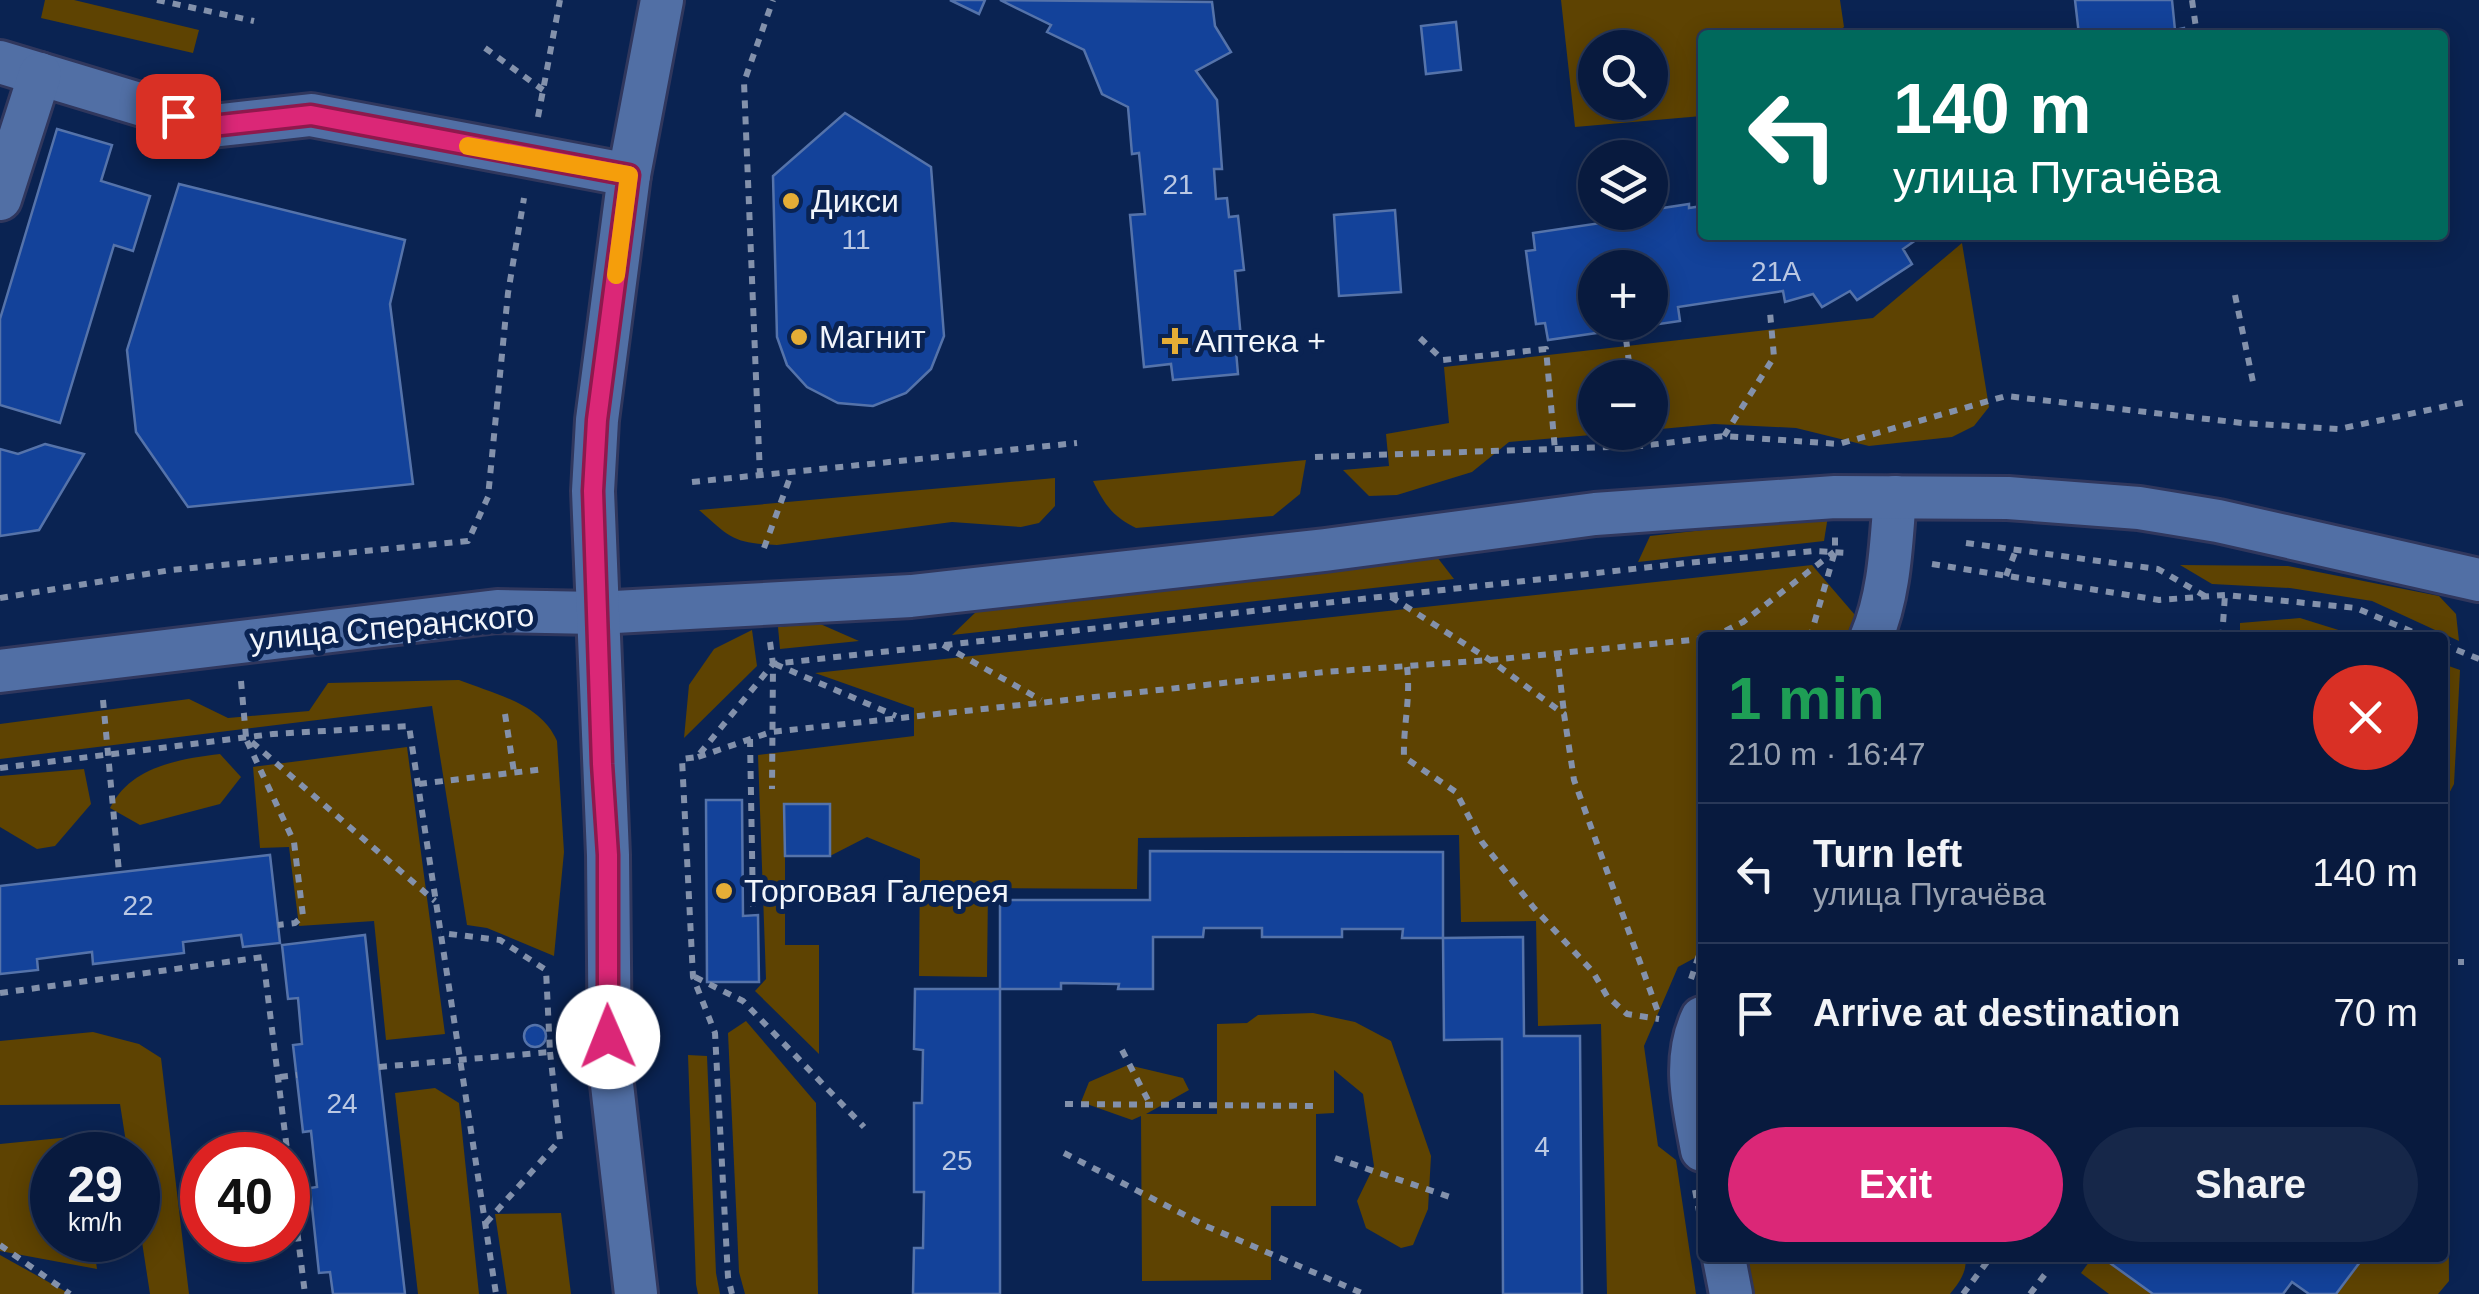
<!DOCTYPE html>
<meta charset="utf-8">
<style>
:root{--surface:#081a3e;--page:#162749;--text:#f1f3f6;--muted:#98a1b0;--line:#293858;--accent:#db2777}
body{margin:0;font-family:Arial,sans-serif;background:var(--page);color:var(--text);height:100vh;display:flex;flex-direction:column;font-size:38px;white-space:nowrap}
*{box-sizing:border-box;margin:0}
p{font-size:32px;color:var(--muted)}
.icon{flex:none;width:55px;height:55px;fill:none;stroke:currentColor;stroke-width:2;stroke-linecap:round;stroke-linejoin:round}
.map{position:relative;flex:1;overflow:hidden}
.panel{position:absolute;left:1698px;top:632px;width:750px;height:630px;display:flex;flex-direction:column;background:var(--surface);border-radius:10px;box-shadow:0 5px 25px #0003,0 0 0 2px var(--line)}
.panel>*{flex:none}
.top-card{position:absolute;left:1698px;top:30px;width:750px;height:210px;border-radius:10px;box-shadow:0 5px 25px #0003,0 0 0 2px var(--line);background:#00695c;color:#fff;overflow:hidden}
.fabs{position:absolute;left:1578px;top:30px;display:grid;gap:20px}
.fabs a{display:grid;place-items:center;width:90px;height:90px;border-radius:50%;background:var(--surface);box-shadow:0 5px 25px #0003,0 0 0 2px var(--line);font-size:50px}
.speed{position:absolute;left:30px;top:1132px;display:flex;gap:20px;font-size:50px;font-weight:700;text-align:center}
.speed>*{display:grid;place-content:center;width:130px;height:130px;border-radius:50%;background:var(--surface);box-shadow:0 5px 25px #0003,0 0 0 2px var(--line);line-height:1}
.speed small{font-size:25px;font-weight:400}
.speed .limit{border:15px solid #d22;background:#fff;color:#111}
.pin{position:absolute;display:grid;place-items:center;width:85px;height:85px;color:#fff;margin:-42px;border-radius:20px;box-shadow:0 5px 15px #0006}
.me{position:absolute;width:110px;margin:-55px;rotate:359deg;stroke-linejoin:round;filter:drop-shadow(0 0 8px #0008)}
.turn{display:flex;align-items:center;gap:35px;height:210px;padding:0 30px;font-size:45px}
.turn .icon{width:130px;height:130px;stroke-width:2.5}
.turn b{display:block;font-size:70px;line-height:85px}
.round{display:grid;place-items:center;flex:none;width:105px;height:105px;border-radius:52px;background:var(--page)}
.overview{display:flex;align-items:center;justify-content:space-between;height:170px;padding:0 30px}
h1{font-size:60px;font-weight:800;line-height:75px;color:#1e9e55}
.action{display:flex;gap:20px;margin-top:auto;padding:20px 30px}
.action a{flex:1;height:115px;border-radius:60px;background:var(--accent);color:#fff;font-size:40px;font-weight:800;line-height:115px;text-align:center}
.action a+a{background:var(--page);color:var(--text)}
ul{padding:0;list-style:none}
li{display:flex;align-items:center;gap:30px;height:140px;padding:0 30px;border-top:2px solid var(--line)}
li div{flex:1}
li b{display:block;font-size:38px}
li em{font-style:normal}
.map>svg:first-child{display:block}
.green{fill:#5e4302;fill-rule:evenodd}
.building{fill:#13429a;stroke:#5573aa;stroke-width:2.5;fill-rule:evenodd}
.lines{fill:none;stroke-linecap:round;stroke-linejoin:round}
.minor-casing{stroke:#30375d;stroke-width:48}
.path{stroke:#8391ab;stroke-width:6;stroke-dasharray:8 8;stroke-linecap:butt}
.minor{stroke:#516fa5;stroke-width:42}
.route-casing{stroke:#8e194d;stroke-width:25}
.route{stroke:#db2777;stroke-width:18}
.slow{stroke:#f59e0b;stroke-width:18}
.poi-dot{fill:#e5ad36;stroke:#0a2352;stroke-width:4}
.labels{text-anchor:middle;dominant-baseline:central;stroke-width:10;stroke-linejoin:round;paint-order:stroke}
.number-label{font-size:28px;fill:#bac8e3}
.poi-label{font-size:32px;fill:#f1f5fb;stroke:#0a2352;text-anchor:start}
.street-label{font-size:32px;fill:#f1f5fb;stroke:#0a2352}
</style>
<div class="map">
<svg width="2479" height="1294" viewBox="0 0 2479 1294">
<rect width="100%" height="100%" fill="#0a2352"/>
<g class="green">
<polygon points="45,0 74,0 199,30 193,53 41,18"/>
<path d="M 1561,0 L 1840,0 L 1844,27 L 1834,35 L 1702,35 L 1702,116 L 1575,127 ZM 1595,48 L 1650,48 L 1650,102 L 1595,102 Z"/>
<polygon points="1962,243 1989,407 1974,426 1952,437 1869,446 1796,428 1714,424 1650,430 1650,378 1595,378 1595,432 1615,433 1509,442 1472,472 1397,495 1369,496 1343,470 1389,466 1386,434 1449,423 1444,367 1873,318"/>
<path d="M 1306,460 L 1300,494 L 1273,516 L 1136,528 C 1113,517 1104,504 1093,481 Z"/>
<path d="M 1055,478 L 1055,506 L 1039,523 L 1021,527 L 952,522 L 777,545 C 732,543 731,538 699,510 Z"/>
<polygon points="1828,516 1824,541 1638,562 1650,536"/>
<polygon points="1437,557 1454,579 952,635 979,609"/>
<polygon points="1812,565 1855,615 1846,637 1702,638 1702,954 1678,967 1644,1046 1658,1146 1676,1160 1696,1294 1607,1294 1601,1024 1538,1026 1536,921 1461,922 1459,835 1138,838 1137,889 988,888 987,977 919,976 920,859 867,837 830,856 829,804 785,804 785,945 819,945 819,1054 755,991 766,979 758,755 914,736 914,708 815,673"/>
<polygon points="2180,565 2288,566 2439,596 2456,614 2459,641 2372,601 2290,588 2212,584"/>
<polygon points="2300,618 2361,637 2240,637 2240,623"/>
<polygon points="818,623 859,641 780,649 778,627"/>
<polygon points="752,630 757,666 684,738 689,685 714,649"/>
<polygon points="2443,664 2460,670 2454,784 2443,805"/>
<path d="M 459,680 C 494,694 541,703 557,741 L 564,852 L 554,956 L 487,928 L 467,925 L 432,706 L 0,759 L 0,724 L 189,699 L 228,718 L 309,711 L 328,683 Z"/>
<polygon points="407,747 445,1034 386,1040 374,921 299,926 289,847 260,848 253,767"/>
<path d="M 220,754 L 241,777 L 220,804 L 140,825 L 110,808 C 130,767 178,759 220,754 Z"/>
<polygon points="84,769 91,804 55,846 37,849 0,827 0,776"/>
<polygon points="2447,973 2449,1281 2438,1294 2336,1294 2363,1258 2442,1258 2442,974"/>
<polygon points="1313,1013 1355,1022 1391,1041 1431,1156 1428,1209 1413,1245 1401,1248 1366,1228 1357,1201 1374,1166 1363,1094 1334,1070 1334,1113 1316,1114 1316,1206 1271,1206 1271,1280 1142,1281 1141,1116 1132,1120 1081,1102 1089,1082 1128,1065 1183,1078 1189,1090 1146,1114 1217,1114 1217,1024 1247,1023 1258,1015"/>
<polygon points="746,1021 816,1103 818,1294 745,1294 739,1272 728,1033"/>
<polygon points="93,1032 139,1044 161,1058 189,1294 150,1294 138,1216 138,1155 128,1155 120,1104 0,1105 0,1041"/>
<polygon points="688,1055 707,1056 716,1273 720,1294 698,1294 696,1284"/>
<polygon points="435,1088 459,1103 479,1294 418,1294 395,1093"/>
<polygon points="81,1136 83,1155 52,1155 52,1240 93,1240 97,1269 0,1251 0,1144"/>
<polygon points="561,1213 571,1294 507,1294 495,1214"/>
<polygon points="0,1255 70,1294 0,1294"/>
<path d="M 1745,1258 L 1965,1258 C 1968,1271 1958,1284 1950,1294 L 1753,1294 Z"/>
<polygon points="2092,1258 2103,1258 2153,1294 2109,1294 2081,1273"/>
</g>
<g class="building">
<polygon points="950,0 985,0 979,14"/>
<polygon points="1000,0 1212,2 1215,26 1231,52 1196,71 1217,100 1222,169 1214,169 1216,199 1227,198 1229,217 1238,216 1244,270 1235,271 1241,339 1235,339 1238,374 1173,380 1171,364 1144,367 1130,215 1145,214 1139,153 1132,154 1128,107 1102,94 1084,50 1047,32 1051,25"/>
<polygon points="2075,0 2172,0 2175,30 2184,28 2185,35 2079,35"/>
<polygon points="1456,22 1461,70 1426,74 1421,26"/>
<polygon points="845,113 931,167 944,336 931,369 906,393 873,406 838,403 807,387 787,365 777,337 773,176"/>
<polygon points="57,129 112,145 101,181 150,196 133,251 114,245 60,423 0,405 0,319"/>
<polygon points="179,184 405,240 390,304 413,484 188,507 136,432 127,350"/>
<path d="M 1654,200 L 1656,209 L 1689,204 L 1689,208 L 1702,206 L 1702,235 L 1923,235 L 1903,249 L 1912,264 L 1857,300 L 1850,291 L 1822,307 L 1813,294 L 1785,302 L 1783,291 L 1678,307 L 1680,321 L 1548,340 L 1545,323 L 1536,324 L 1529,274 L 1526,251 L 1535,250 L 1533,233 L 1601,223 L 1601,215 L 1650,212 L 1650,201 ZM 1595,268 L 1650,268 L 1650,322 L 1595,322 Z"/>
<polygon points="1395,210 1401,292 1339,296 1334,215"/>
<polygon points="45,444 84,454 39,530 0,536 0,449 18,454"/>
<polygon points="706,800 742,800 743,916 758,915 759,982 707,982"/>
<polygon points="784,804 830,804 830,856 785,856"/>
<polygon points="1150,851 1443,852 1443,938 1402,938 1403,929 1342,929 1342,937 1262,937 1262,928 1204,928 1203,937 1153,937 1153,989 1118,989 1119,984 1061,983 1061,989 1000,989 1000,900 1150,900"/>
<polygon points="270,855 280,943 243,947 241,935 183,942 184,953 93,964 92,952 37,959 38,970 0,974 0,886"/>
<polygon points="365,935 379,1067 405,1294 333,1294 330,1272 319,1273 310,1188 317,1187 311,1131 303,1132 293,1045 302,1044 298,998 288,999 282,945"/>
<polygon points="1523,937 1524,1036 1580,1036 1582,1294 1503,1294 1502,1039 1444,1040 1443,938"/>
<polygon points="915,989 1000,989 1000,1294 913,1294 914,1248 923,1248 924,1192 914,1192 914,1103 922,1103 923,1050 914,1049"/>
<circle cx="535" cy="1036" r="11"/>
<polygon points="2103,1258 2363,1258 2336,1294 2309,1294 2292,1282 2283,1294 2153,1294"/>
</g>
<g class="lines">
<g class="minor-casing">
<g id="minor">
<polyline points="0,62 212,126 311,115 629,175"/>
<polyline points="0,199 40,74"/>
<path d="M 1871,638 C 1890,594 1891,543 1895,497"/>
<polyline points="0,671 497,611 596,613 911,596 1325,550 1595,514 1835,497 2008,498 2139,508 2218,521 2479,580"/>
<path d="M 1702,1018 C 1682,1061 1694,1105 1702,1150"/>
<polyline points="1724,1258 1731,1294"/>
<polyline points="636,1294 610,1067 608,855 593,491 597,420 629,175 662,0"/>
</g>
</g>
<g class="path">
<polyline points="157,0 254,21"/>
<polyline points="2192,0 2197,35"/>
<polyline points="485,48 543,90"/>
<polyline points="538,117 560,0"/>
<polyline points="2235,295 2253,382"/>
<polyline points="1420,338 1443,360 1546,349 1555,450"/>
<polyline points="1626,339 1631,378"/>
<polyline points="1637,432 1639,445"/>
<polyline points="1724,436 1774,357 1770,312"/>
<polyline points="1315,457 1641,446 1724,436 1839,444 2006,396 2242,423 2339,429 2466,402"/>
<polyline points="760,476 744,82 773,0"/>
<polyline points="692,482 1077,443"/>
<polyline points="1966,543 2158,569 2205,596"/>
<polyline points="764,548 792,472"/>
<polyline points="1932,564 2159,600 2225,595 2356,608 2427,638"/>
<polyline points="2006,576 2016,550"/>
<polyline points="1391,597 1490,660 1564,714 1574,780 1658,1012"/>
<polyline points="0,598 171,570 468,541 488,497 508,293 524,198"/>
<polyline points="1711,638 1743,622 1834,552"/>
<polyline points="1810,638 1835,551 1835,537"/>
<polyline points="2222,638 2225,595"/>
<polyline points="770,642 773,664 772,789"/>
<polyline points="2442,644 2479,659"/>
<polyline points="943,645 1041,700"/>
<polyline points="1557,653 1564,713"/>
<polyline points="775,664 896,716"/>
<path d="M 1407,667 C 1411,698 1403,726 1404,757 L 1456,792 L 1482,842 L 1534,908 L 1593,972 L 1607,996 L 1627,1014 L 1659,1019"/>
<polyline points="241,681 246,737 435,901"/>
<polyline points="103,700 119,872"/>
<polyline points="505,714 514,772"/>
<polyline points="750,739 753,907"/>
<polyline points="247,741 294,842 303,916 295,923 278,925"/>
<polyline points="698,757 771,732 1325,672 1490,660 1702,639"/>
<polyline points="0,768 273,734 409,726 496,1294"/>
<polyline points="419,784 544,769"/>
<polyline points="2442,962 2464,962"/>
<polyline points="695,977 743,1001 864,1127"/>
<polyline points="1691,979 1702,946"/>
<polyline points="0,993 263,957 305,1294"/>
<polyline points="1122,1050 1151,1106"/>
<polyline points="379,1067 550,1052 546,970 500,940 441,933"/>
<polyline points="280,1077 297,1075"/>
<polyline points="1065,1104 1315,1106"/>
<polyline points="1064,1153 1206,1226 1364,1294"/>
<polyline points="1335,1158 1450,1197"/>
<polyline points="1695,1190 1701,1222"/>
<polyline points="486,1223 560,1140 550,1052"/>
<polyline points="0,1245 70,1294"/>
<polyline points="732,1294 728,1277 715,1033 693,977 682,759 697,757 773,664 1687,563 1814,551 1850,553"/>
<polyline points="1963,1294 1990,1258"/>
<polyline points="2030,1294 2049,1269"/>
</g>
<use href="#minor" class="minor"/>
</g>
<g class="lines">
<g class="route-casing">
<polyline id="route" points="178,116 212,126 311,115 629,175 597,420 593,491 602,764 608,855 608,1037"/>
</g>
<use href="#route" class="route"/>
<polyline class="slow" points="468,146 629,175 616,275"/>
</g>
<g class="poi-dot">
<circle cx="791" cy="201" r="10"/>
<circle cx="799" cy="337" r="10"/>
<path d="M1170 326h10v10h10v10h-10v10h-10v-10h-10v-10h10z"/>
<circle cx="724" cy="891" r="10"/>
</g>
<g class="labels">
<g class="number-label">
<text x="1178" y="184">21</text>
<text x="856" y="239">11</text>
<text x="1776" y="271">21А</text>
<text x="138" y="905">22</text>
<text x="342" y="1103">24</text>
<text x="1542" y="1146">4</text>
<text x="957" y="1160">25</text>
</g>
<g class="poi-label">
<text x="811" y="201">Дикси</text>
<text x="819" y="337">Магнит</text>
<text x="1195" y="341">Аптека +</text>
<text x="744" y="891">Торговая Галерея</text>
</g>
<g class="street-label">
<text transform="translate(392 627) rotate(-5)">улица Сперанского</text>
</g>
</g>
</svg>
<div class="fabs">
<a><svg class="icon" aria-label="search" viewBox="0 0 24 24"><circle cx="10" cy="10" r="6"/><path d="M15 15l6 6"/></svg></a>
<a><svg class="icon" aria-label="layers" viewBox="0 0 24 24"><path d="M12 4l9 5-9 5-9-5zM3 14l9 5 9-5"/></svg></a>
<a>+</a>
<a>−</a>
</div>
<div class="speed"><div>29<small>km/h</small></div><div class="limit">40</div></div>
<div class="pin" style="left:178px;top:116px;background:#d93025"><svg class="icon" aria-label="arrive" viewBox="0 0 24 24"><path d="M6 21V4h12l-3 4 3 4H6"/></svg></div>
<svg class="me" style="left:608px;top:1037px" viewBox="-20 -20 40 40"><circle r="19" fill="#fff"/><path d="M0-13L10 11 0 6-10 11z" fill="#db2777"/></svg>
<div class="top-card">
<div class="turn"><svg class="icon" aria-label="left" viewBox="0 0 24 24"><path d="M17 20v-9H6M10 6l-5 5 5 5"/></svg><div><b>140 m</b>улица Пугачёва</div></div>
</div>
<section class="panel">
<div class="overview"><div><h1>1 min</h1><p>210 m · 16:47</p></div><a class="round" style="background:#d93025;color:#fff"><svg class="icon" aria-label="close" viewBox="0 0 24 24"><path d="M6 6l12 12M18 6L6 18"/></svg></a></div>
<ul>
<li><svg class="icon" aria-label="left" viewBox="0 0 24 24"><path d="M17 20v-9H6M10 6l-5 5 5 5"/></svg><div><b>Turn left</b><p>улица Пугачёва</p></div><em>140 m</em></li>
<li><svg class="icon" aria-label="arrive" viewBox="0 0 24 24"><path d="M6 21V4h12l-3 4 3 4H6"/></svg><div><b>Arrive at destination</b></div><em>70 m</em></li>
</ul>
<div class="action"><a>Exit</a><a>Share</a></div>
</section>
</div>
